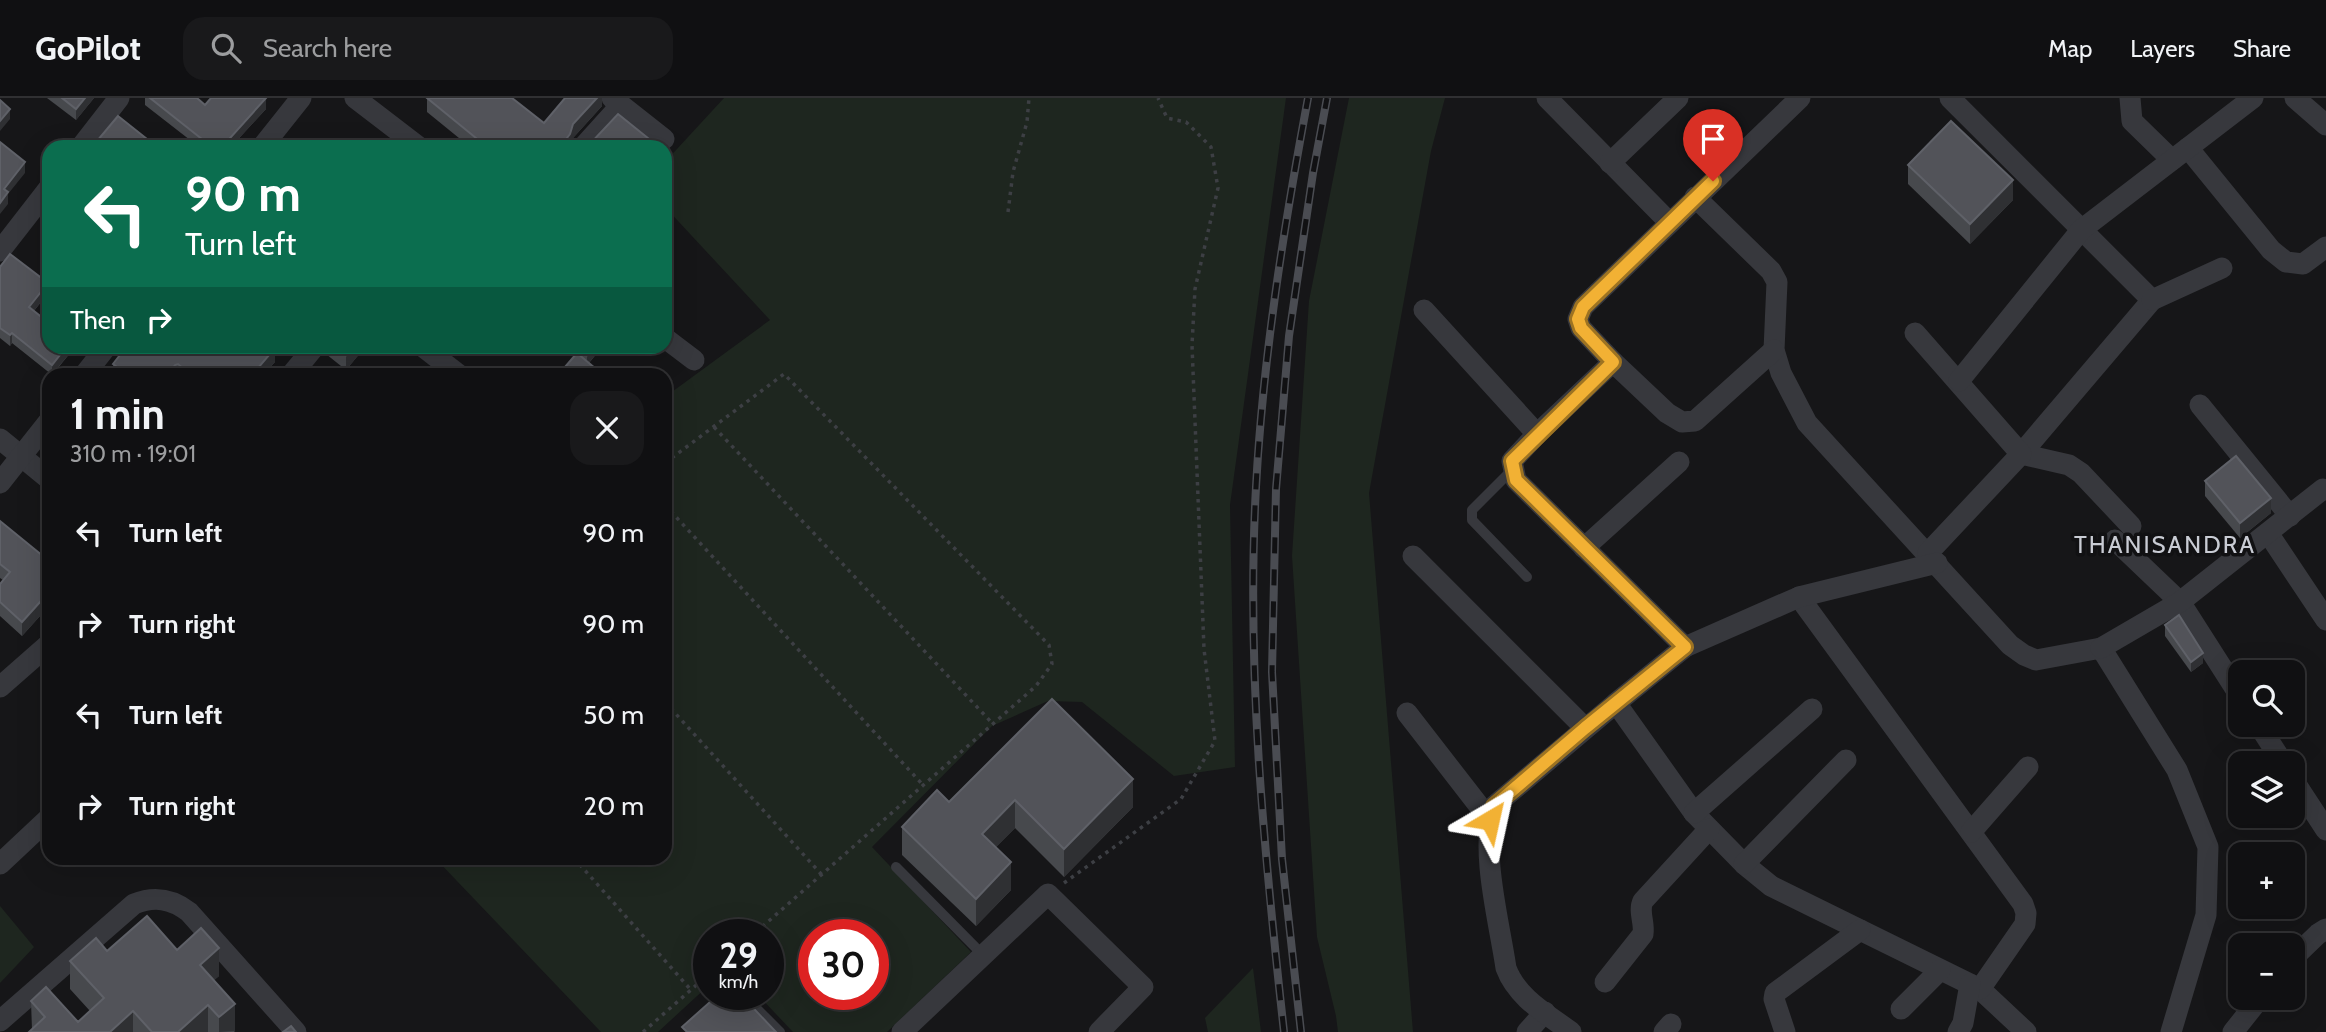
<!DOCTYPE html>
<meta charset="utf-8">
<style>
:root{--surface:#101012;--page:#19191b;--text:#f1f3f6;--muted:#9c9d9f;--line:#303032}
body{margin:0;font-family:Cabin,sans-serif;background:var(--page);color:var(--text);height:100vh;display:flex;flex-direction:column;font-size:26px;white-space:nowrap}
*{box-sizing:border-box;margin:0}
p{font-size:23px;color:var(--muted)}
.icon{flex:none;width:38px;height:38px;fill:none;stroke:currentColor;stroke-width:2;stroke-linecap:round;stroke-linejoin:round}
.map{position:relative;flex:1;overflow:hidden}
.panel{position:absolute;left:42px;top:270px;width:630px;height:497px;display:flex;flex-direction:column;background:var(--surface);border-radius:21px;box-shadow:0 7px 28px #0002,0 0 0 2px var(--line)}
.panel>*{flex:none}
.guide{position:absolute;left:42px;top:42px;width:630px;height:214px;border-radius:21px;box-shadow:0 7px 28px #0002,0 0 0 2px var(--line);background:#0b6e4f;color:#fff;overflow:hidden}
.fabs{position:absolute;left:2228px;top:562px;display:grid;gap:14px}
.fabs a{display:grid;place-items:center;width:77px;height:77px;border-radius:14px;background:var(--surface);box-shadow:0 7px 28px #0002,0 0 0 2px var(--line);font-size:35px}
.speed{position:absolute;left:693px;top:821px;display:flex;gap:14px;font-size:35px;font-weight:700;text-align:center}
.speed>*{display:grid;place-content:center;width:91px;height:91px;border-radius:50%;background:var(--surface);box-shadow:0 7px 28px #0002,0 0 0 2px var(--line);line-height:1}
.speed small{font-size:18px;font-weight:400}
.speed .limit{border:10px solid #d22;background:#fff;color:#111}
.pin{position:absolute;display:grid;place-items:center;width:60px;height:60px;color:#fff;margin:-72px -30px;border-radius:50% 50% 50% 0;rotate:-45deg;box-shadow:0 0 7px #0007}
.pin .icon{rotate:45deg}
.me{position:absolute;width:77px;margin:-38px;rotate:36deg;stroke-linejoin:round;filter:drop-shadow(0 0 5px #0008)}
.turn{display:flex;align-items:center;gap:24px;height:147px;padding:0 28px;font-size:32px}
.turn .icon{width:91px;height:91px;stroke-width:2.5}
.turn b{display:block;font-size:49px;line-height:60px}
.then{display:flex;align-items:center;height:66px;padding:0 28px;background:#0003;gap:14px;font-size:26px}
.round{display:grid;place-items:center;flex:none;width:74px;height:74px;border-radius:21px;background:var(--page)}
.summary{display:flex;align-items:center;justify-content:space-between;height:119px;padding:0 28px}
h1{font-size:42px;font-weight:700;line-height:52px}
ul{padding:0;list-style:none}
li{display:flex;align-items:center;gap:21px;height:91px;padding:0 28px}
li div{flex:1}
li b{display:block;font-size:26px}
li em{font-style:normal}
header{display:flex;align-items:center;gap:42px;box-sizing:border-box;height:98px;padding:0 35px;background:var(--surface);border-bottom:2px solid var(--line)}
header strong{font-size:33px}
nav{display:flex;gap:38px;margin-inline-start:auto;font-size:24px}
.search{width:490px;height:63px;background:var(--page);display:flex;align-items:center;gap:18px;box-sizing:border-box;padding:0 24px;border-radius:21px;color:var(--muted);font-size:26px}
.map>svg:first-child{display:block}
.green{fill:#1e261f;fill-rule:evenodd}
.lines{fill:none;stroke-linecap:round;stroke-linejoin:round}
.path{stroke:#3d3f44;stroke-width:3.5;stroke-dasharray:3.5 5;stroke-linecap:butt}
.service{stroke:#37383d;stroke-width:10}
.minor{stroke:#37383d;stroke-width:21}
.rail-casing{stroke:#4a4c52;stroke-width:8}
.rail{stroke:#111113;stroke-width:5;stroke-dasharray:16;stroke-linecap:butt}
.wall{fill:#47494d}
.shaded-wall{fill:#2f3033}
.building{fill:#525359;stroke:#5f6168;stroke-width:2}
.route-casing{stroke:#9d7322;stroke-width:18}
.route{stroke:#f2b134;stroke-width:12}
.labels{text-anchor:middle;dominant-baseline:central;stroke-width:7;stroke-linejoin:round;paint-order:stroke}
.quarter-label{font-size:24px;letter-spacing:2px;fill:#c9ccd4;stroke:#111113}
</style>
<header>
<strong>GoPilot</strong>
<div class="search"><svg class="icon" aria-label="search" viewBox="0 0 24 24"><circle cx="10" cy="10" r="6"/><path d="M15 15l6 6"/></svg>Search here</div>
<nav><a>Map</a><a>Layers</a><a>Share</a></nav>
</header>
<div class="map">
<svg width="2326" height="934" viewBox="0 0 2326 934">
<rect width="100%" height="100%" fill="#161618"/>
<g class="green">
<path d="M 724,0 L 1286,0 L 1230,407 L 1235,669 L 1174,678 L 1082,604 L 1048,603 L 992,628 L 872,749 L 971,854 L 887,934 L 793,934 L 757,896 L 768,896 L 768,836 L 709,836 L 709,887 L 658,934 L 601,934 L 435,760 L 665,760 L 665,299 L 770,222 L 665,109 L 665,64 ZM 814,836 L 873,836 L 873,896 L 814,896 Z"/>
<polygon points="1349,0 1445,0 1431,53 1369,395 1413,934 1338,934 1336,918 1317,839 1292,458 1309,203"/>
<polygon points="0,808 34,849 0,885"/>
<polygon points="1253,870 1261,934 1208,934 1205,920"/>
</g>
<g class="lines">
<g class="path">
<polyline points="1008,114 1013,74 1027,24 1029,0"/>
<polyline points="714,329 993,626"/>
<polyline points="665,365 784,276 1049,547 1052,566 1036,588 754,836"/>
<polyline points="665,407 923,687"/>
<polyline points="665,604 822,777"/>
<polyline points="574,760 691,892"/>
<polyline points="1064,785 1181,701 1215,643 1204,551 1192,247 1195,191 1218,90 1211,49 1186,24 1167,20 1158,0"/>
<polyline points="643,934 709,876"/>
</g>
<g class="service">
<polyline points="1512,372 1472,412 1472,422 1527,479"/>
<polyline points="896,769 983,857"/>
<polyline points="742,896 780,934"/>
</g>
<g class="minor">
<polyline points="355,0 419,49"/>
<polyline points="612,0 664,41"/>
<polyline points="1547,0 1669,124"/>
<polyline points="1800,0 1583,209 1578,221 1581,230 1613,264 1537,336 1512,363 1516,382 1685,549 1616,605 1694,715 1744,766 1771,788 1980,891 2026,934"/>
<polyline points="1950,0 2152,202 2021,356 2069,367 2081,375 2131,428"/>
<polyline points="2130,0 2132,23 2172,62"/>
<polyline points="2295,0 2326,27"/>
<polyline points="81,49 119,0"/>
<polyline points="262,49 301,0"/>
<polyline points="583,49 621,7"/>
<polyline points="2188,50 2271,152 2286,164 2303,166 2326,149"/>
<polyline points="1610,65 1678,0"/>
<polyline points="1695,99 1771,173 1777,184 1774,252 1781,275 1807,325 2010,547 2024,557 2036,562 2101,550 2177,672 2208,749 2206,817 2171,934"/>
<polyline points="0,153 49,90"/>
<polyline points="2152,202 2222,170"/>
<polyline points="1424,212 1537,336"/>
<polyline points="1915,235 2021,356 1928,455"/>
<polyline points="665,240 694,262"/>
<polyline points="422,248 458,276"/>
<polyline points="1613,264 1667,315 1682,324 1695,323 1774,252"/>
<polyline points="85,276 107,248"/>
<polyline points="292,276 315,248"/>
<polyline points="1959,283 2081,132 2253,0"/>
<polyline points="2200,307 2290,418"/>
<polyline points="0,341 49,381"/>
<polyline points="0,385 49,323"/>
<polyline points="2268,435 2326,522"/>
<polyline points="2115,442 2180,504 2240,598"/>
<polyline points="1584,450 1679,364"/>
<polyline points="1413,458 1585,630"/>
<polyline points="1799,499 2023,806 2026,815 2025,826 1980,891"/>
<polyline points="1685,549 1799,499 1937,465"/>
<polyline points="2101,550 2180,504 2323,391 2326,392"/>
<polyline points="0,589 49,546"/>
<polyline points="1407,615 1490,722"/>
<polyline points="2258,626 2283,665"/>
<polyline points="2292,680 2326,732"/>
<polyline points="1694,715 1812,611"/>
<polyline points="1971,734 2028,669"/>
<polyline points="0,766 49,720"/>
<polyline points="1744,766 1846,662"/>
<polyline points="2292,861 2318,836 2326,831"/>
<path d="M 1605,884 L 1643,836 C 1645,825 1638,813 1643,803 L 1709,731"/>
<polyline points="1901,911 1940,872"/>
<path d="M 0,923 L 134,806 C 154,798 171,800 189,814 L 296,934"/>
<polyline points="902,934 1048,796 1143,889 1099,934"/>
<polyline points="1527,934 1545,914"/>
<path d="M 1571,934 C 1547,916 1517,900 1506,870 C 1499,822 1480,754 1494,708 L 1616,605"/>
<polyline points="1664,934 1671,926"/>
<polyline points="1785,934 1774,901 1775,895 1860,832"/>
<polyline points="1958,934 1963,925 1970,886"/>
<polyline points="2233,934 2260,900"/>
</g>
<g class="rail-casing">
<g id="rail">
<path d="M 1284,934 C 1264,753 1246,571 1256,389 C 1263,259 1284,128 1308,0"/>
<polyline points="1301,934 1282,761 1272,574 1276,391 1289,238 1313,75 1327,0"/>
</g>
</g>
<use href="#rail" class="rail"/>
</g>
<g class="wall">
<polygon points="47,0 94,0 76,22"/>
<polygon points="145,0 197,0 205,7 266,11 231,49 199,49 145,7"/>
<polygon points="427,0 544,25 602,0 602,8 573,40 571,49 470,49 427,14"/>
<polygon points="1908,67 2013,102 1970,146 1908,86"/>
<polygon points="0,169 48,195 34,213 71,248 71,254 53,276 51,276 12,245 10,248 0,240"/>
<polygon points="127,248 278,248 275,253 275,264 264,276 113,276 113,266"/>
<polygon points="326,248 366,248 346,272 326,256"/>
<polygon points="566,248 603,248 589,265 576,257"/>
<polygon points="2205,383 2271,415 2240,440 2205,398"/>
<polygon points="0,423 49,463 49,508 22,538 0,518 0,486 3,482 0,480"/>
<polygon points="2165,527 2203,565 2191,574 2165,538"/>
<polygon points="1052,601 1133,709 1064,779 1015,730 996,749 1011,792 976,828 902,757 902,729 949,704"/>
<polygon points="177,852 219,878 214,882 235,933 234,934 29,934 32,932 31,903 78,924 90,913 70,891 70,863 107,853"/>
</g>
<g class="shaded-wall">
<polygon points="85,0 94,0 76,22 76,11"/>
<polygon points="266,0 266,11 231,49 222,49"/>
<polygon points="597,0 602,0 602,8 573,40 571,49 560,49 573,26"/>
<polygon points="10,11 10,21 0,33 0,23"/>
<polygon points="25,64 25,75 8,96 8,106 0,116 0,105 4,91"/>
<polygon points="2013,82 2013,102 1970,146 1970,126"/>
<polygon points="48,185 48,195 29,219 29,209"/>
<polygon points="12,235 12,245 10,248 10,237"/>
<polygon points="67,248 71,248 71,254 52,276 52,267"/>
<polygon points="270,248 278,248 275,253 275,264 264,276 253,276"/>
<polygon points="353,248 366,248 346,272 346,257"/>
<polygon points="594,248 603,248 587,267 587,257"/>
<polygon points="175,267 175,276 168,276"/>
<polygon points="2271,400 2271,415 2240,440 2240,425"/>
<polygon points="49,494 49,508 22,538 22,524"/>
<polygon points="2203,555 2203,565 2191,574 2191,564"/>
<polygon points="1133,681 1133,709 1064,779 1064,751"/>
<polygon points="1015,702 1015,730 982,763 982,736"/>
<polygon points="1011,764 1011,792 976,828 976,801"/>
<polygon points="219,850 219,878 200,895 200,867"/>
<polygon points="235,906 235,933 219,934 219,919"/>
<polygon points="208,907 208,934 178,934"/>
<polygon points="133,913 133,934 110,934"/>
</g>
<g class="building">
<polygon points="62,0 85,0 76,11"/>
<polygon points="150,0 197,0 205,7 211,0 266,0 222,49 212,49"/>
<polygon points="427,0 512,0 544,25 565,0 597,0 573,26 570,36 560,49 487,49"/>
<polygon points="0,2 10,11 0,23"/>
<polygon points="618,16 659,49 589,49 588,48"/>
<polygon points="118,18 157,49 92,49"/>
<polygon points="1951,23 2013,82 1970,126 1908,67"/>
<polygon points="0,44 25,64 4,91 8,94 0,105"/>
<polygon points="10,156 48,185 29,209 49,225 49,248 67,248 52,267 12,235 10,237 0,230 0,169"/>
<polygon points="127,248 273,248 275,250 253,276 190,276 178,266 175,267 168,276 127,276 113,266"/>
<polygon points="335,248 353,248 346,257"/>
<polygon points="577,248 594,248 587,257"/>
<polygon points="577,255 602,276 559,276"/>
<polygon points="349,271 356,276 344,276"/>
<polygon points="2236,358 2271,400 2240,425 2205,383"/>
<polygon points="0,423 49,463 49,494 22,524 0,504 0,486 10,474 0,466"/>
<polygon points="2179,517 2203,555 2191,564 2165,527"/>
<polygon points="1052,601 1133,681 1064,751 1015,702 982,736 1011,764 976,801 902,729 937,692 949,704"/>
<polygon points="147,818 177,852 201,830 219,850 200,867 235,906 219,919 208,907 178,934 152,934 133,913 110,934 29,934 45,919 31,903 46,889 78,924 104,900 70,863 96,840 107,853"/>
<polygon points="719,896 740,896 776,934 687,934 682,929"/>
<polygon points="291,928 296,934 283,934"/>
</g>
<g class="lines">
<g class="route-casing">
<polyline id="route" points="1490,722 1494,708 1585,630 1685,549 1516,382 1512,363 1613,264 1581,230 1578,221 1583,209 1713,83"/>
</g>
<use href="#route" class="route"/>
</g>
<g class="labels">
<g class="quarter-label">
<text x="2165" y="446">THANISANDRA</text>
</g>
</g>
</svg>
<div class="fabs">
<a><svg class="icon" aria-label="search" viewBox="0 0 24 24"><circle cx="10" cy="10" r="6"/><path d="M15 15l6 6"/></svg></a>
<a><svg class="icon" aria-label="layers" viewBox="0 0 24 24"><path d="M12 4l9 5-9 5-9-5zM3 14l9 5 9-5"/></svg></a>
<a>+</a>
<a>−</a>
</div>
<div class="speed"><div>29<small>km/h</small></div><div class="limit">30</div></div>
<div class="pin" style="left:1713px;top:83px;background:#d93025"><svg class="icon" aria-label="arrive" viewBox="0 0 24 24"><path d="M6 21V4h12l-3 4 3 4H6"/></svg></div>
<svg class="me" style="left:1490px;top:722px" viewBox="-20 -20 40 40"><path d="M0-17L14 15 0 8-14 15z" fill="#f2b134" stroke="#fff" stroke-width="4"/></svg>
<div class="guide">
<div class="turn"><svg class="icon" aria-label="left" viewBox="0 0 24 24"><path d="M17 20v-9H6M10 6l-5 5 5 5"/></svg><div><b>90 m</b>Turn left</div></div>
<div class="then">Then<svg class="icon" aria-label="right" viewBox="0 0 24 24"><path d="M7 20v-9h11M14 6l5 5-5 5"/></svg></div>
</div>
<section class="panel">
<div class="summary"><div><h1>1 min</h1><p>310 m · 19:01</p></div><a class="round"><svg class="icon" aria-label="close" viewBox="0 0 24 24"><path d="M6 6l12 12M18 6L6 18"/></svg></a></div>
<ul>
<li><svg class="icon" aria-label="left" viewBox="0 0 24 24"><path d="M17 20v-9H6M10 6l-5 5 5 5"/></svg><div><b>Turn left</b></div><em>90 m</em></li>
<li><svg class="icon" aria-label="right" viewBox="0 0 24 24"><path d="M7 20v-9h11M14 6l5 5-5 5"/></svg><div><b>Turn right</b></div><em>90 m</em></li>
<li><svg class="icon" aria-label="left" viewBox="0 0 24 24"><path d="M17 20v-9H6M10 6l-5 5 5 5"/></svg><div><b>Turn left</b></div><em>50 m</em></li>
<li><svg class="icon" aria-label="right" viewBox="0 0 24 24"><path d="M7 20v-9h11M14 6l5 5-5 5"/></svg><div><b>Turn right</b></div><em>20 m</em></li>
</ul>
</section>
</div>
